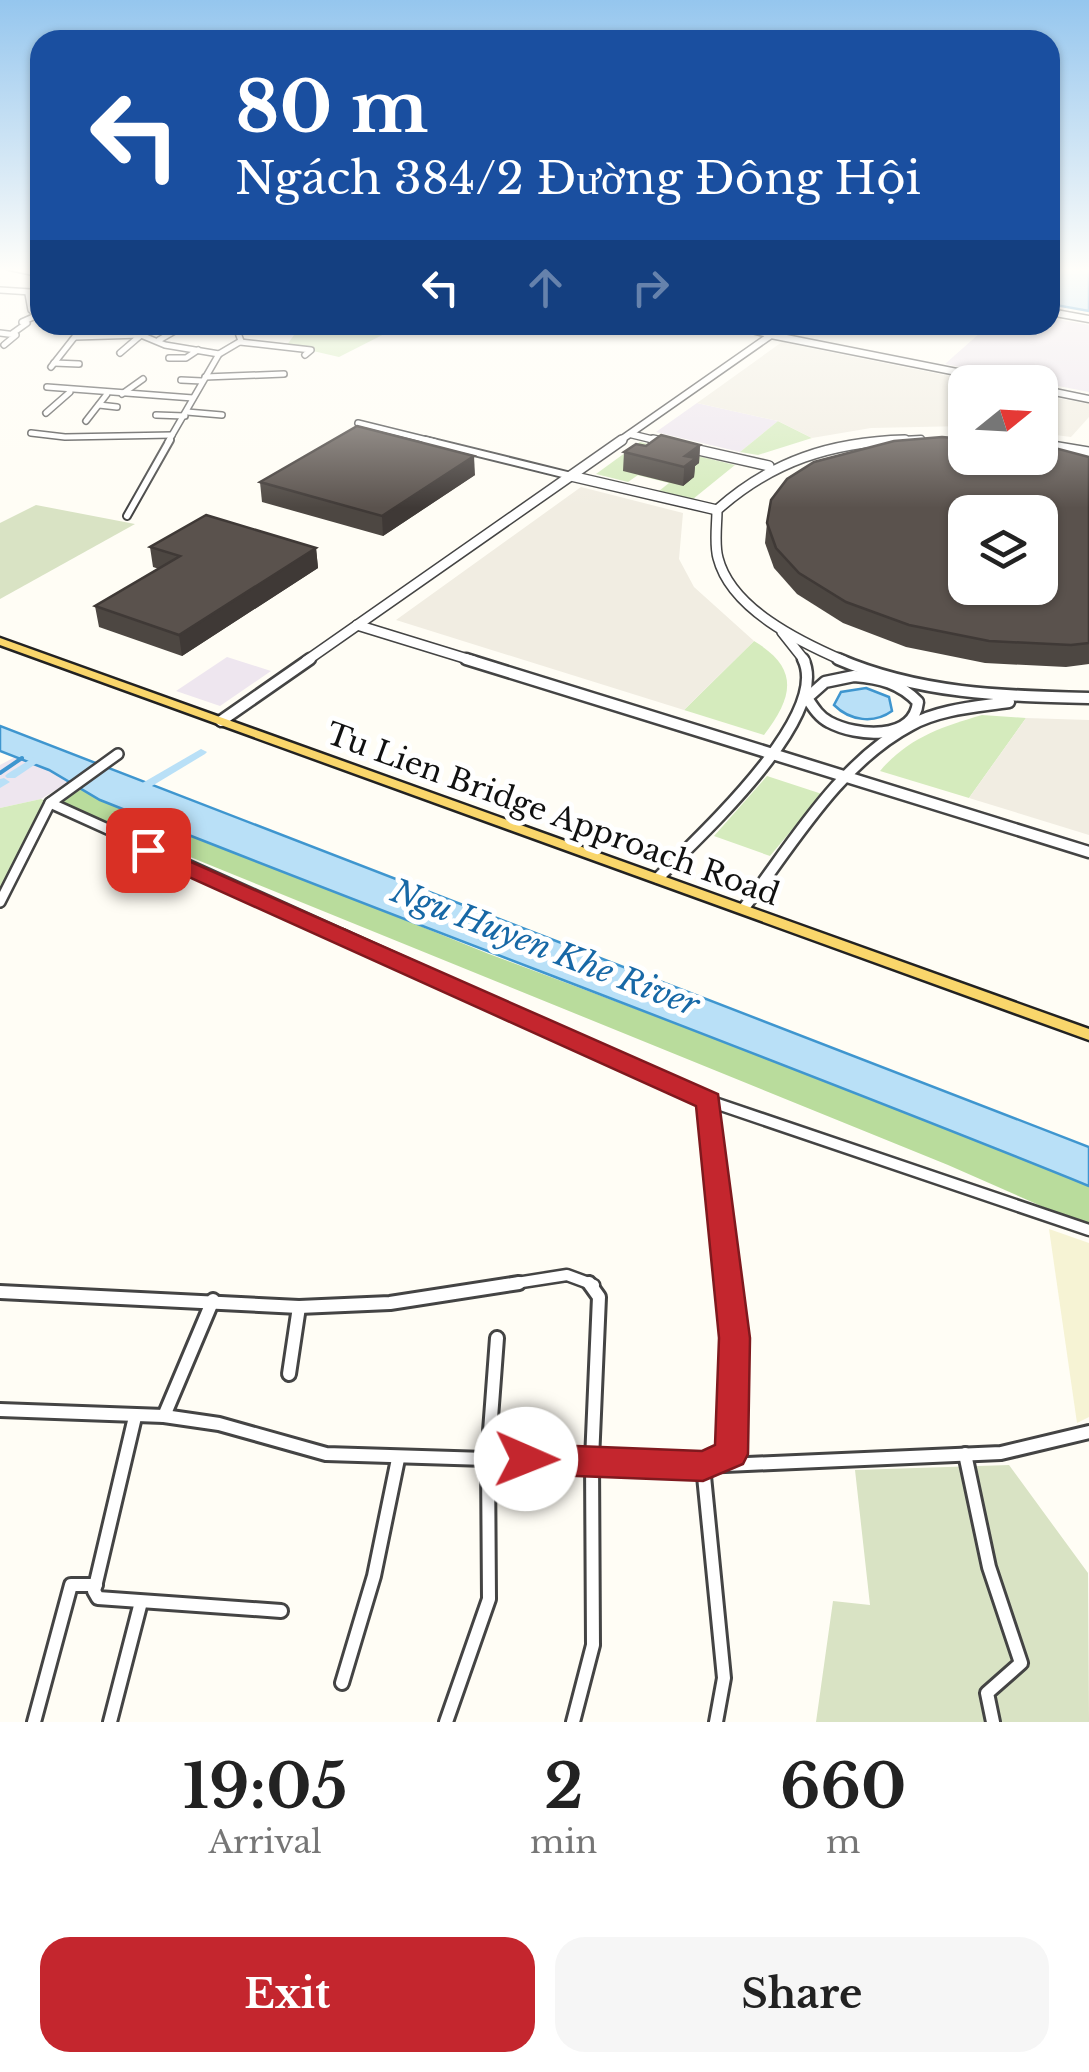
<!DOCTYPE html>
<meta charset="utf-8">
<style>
:root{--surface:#fff;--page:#f6f6f6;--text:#222;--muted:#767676;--accent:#c4262e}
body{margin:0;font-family:"Libre Baskerville",serif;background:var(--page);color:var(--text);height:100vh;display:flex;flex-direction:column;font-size:38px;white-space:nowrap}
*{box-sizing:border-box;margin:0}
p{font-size:32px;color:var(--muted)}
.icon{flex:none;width:55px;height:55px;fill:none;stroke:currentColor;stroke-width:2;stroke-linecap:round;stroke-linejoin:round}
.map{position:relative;height:1722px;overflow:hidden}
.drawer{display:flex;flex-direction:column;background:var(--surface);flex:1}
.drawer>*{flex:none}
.top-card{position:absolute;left:30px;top:30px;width:1030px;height:305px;border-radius:30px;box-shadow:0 2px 8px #0004;background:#1a4fa0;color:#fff;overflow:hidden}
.needle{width:65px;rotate:72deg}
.buttons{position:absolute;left:948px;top:365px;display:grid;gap:20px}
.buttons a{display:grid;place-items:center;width:110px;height:110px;border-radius:20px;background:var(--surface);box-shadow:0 2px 8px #0004;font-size:50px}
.pin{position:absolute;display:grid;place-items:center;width:85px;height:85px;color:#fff;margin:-42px;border-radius:20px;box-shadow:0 5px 15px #0006}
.me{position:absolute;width:110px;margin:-55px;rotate:91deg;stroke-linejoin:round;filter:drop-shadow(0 0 8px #0008)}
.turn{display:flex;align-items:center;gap:35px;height:210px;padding:0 40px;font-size:45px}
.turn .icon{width:130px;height:130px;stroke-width:2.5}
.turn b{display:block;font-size:70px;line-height:85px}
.lanes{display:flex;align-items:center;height:95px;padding:0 40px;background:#0003;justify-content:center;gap:50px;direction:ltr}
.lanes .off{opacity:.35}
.eta{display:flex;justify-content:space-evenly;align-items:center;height:170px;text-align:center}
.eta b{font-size:60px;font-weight:700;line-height:70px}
.primary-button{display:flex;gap:20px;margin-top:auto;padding:20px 40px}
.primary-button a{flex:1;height:115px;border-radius:30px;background:var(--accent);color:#fff;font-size:40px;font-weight:700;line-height:115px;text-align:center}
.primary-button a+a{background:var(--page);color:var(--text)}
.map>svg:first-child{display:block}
.industrial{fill:#eee6ef}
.farmland{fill:#f6f3d4}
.green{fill:#d5ebbd}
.forest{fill:#b9dc9c}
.cemetery{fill:#d9e3c4}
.plaza{fill:#f1ede2}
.water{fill:#b9e0f7;stroke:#3f96cf;stroke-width:2.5}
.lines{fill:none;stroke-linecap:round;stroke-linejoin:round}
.stream{stroke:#3f96cf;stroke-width:4}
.canal{fill:#b9e0f7;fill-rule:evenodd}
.minor-far4-casing{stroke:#444;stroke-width:8}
.minor-far3-casing{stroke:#444;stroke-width:10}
.minor-far2-casing{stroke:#444;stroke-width:14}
.minor-far1-casing{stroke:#444;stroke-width:15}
.minor-casing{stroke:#444;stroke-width:18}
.tertiary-far2-casing{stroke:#444;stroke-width:9}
.tertiary-far1-casing{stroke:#444;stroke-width:12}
.tertiary-casing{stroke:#444;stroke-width:15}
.primary-casing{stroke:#222;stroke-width:5}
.minor-far4{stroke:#fff;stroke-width:5}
.minor-far3{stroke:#fff;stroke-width:6}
.minor-far2{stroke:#fff;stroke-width:9}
.minor-far1{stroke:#fff;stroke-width:10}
.minor{stroke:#fff;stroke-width:12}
.tertiary-far2{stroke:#fff;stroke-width:6}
.tertiary-far1{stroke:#fff;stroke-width:9}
.tertiary{stroke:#fff;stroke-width:10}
.primary{fill:#f9d66b;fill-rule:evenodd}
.wall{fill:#4d4742}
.shaded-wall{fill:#3f3936}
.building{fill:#5a524d;stroke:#3f3936;stroke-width:2.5;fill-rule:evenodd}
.route{fill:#c4262e;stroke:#7f191e;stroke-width:2.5}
.labels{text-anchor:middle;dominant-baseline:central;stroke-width:10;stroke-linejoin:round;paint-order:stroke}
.street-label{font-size:30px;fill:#111;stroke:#fff}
.water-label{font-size:32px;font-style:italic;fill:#1768a6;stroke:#fff}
</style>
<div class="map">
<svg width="1089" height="1722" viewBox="0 0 1089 1722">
<rect width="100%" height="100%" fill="#fffdf5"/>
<g class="industrial">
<polygon points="1050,318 1089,325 1089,392 945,364 989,325 1050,325"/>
<polygon points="697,403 778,421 740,452 656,432"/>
<polygon points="227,657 271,671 220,706 176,691"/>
<polygon points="15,757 49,770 69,782 41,799 0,808 0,765"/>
</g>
<polygon class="farmland" points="1049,1229 1089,1243 1089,1417 1077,1423"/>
<g class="green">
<polygon points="301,325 402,325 339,357 287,345"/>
<polygon points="778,421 812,438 758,455 740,452"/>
<polygon points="640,442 735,465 693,499 659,491 669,483 625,472 638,475 628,482 596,474"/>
<path d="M 754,641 C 799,668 794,696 764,735 L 684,710 Z"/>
<path d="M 982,715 L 1026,718 L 969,798 L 880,771 C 908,738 941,727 982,715 Z"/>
<polygon points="767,776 822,794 770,856 714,836"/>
<polygon points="41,799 50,803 0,902 0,808"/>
</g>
<polygon class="forest" points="82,789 489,954 831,1082 1089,1186 1089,1227 948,1165 57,803"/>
<g class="cemetery">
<polygon points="36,505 135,524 0,599 0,523"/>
<polygon points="1009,1465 1088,1573 1089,1722 816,1722 833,1601 870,1605 855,1470"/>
</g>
<g class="plaza">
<polygon points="782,342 839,354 979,382 965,382 965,426 871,428 812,438 778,421 697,403"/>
<polygon points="1040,395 1089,404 1089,417 1071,437 1040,433"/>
<polygon points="581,487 683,513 679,559 694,587 754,641 684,710 396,620"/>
<polygon points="1026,718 1089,720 1089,835 969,798"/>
</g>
<g class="water">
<polygon points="1050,267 1089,267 1089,311 1050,304"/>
<path d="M 866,688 L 889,697 L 892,711 C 874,724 850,721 834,705 L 841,692 Z"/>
<path d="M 0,726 L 1089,1147 L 1089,1186 C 761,1053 429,931 100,800 L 49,770 L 0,751 Z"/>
</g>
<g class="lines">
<polyline class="stream" points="0,773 22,758"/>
<g class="canal">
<polygon points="201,749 207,752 205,754 142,792 138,793 132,789"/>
<polygon points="42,752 46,753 48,755 46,757 15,778 7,778 5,776 7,774"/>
<polygon points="4,778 10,782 0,788 0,779"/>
</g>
<g class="minor-far4-casing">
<g id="minor-far4">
<polyline points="8,267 40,274"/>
<polyline points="0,290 31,292"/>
<polyline points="215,325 237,330"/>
<polyline points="728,325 771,335"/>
<polyline points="790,325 793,328"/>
<polyline points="0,333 16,335 4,345"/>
<polyline points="13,333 27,323 22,322 40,314 31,310 28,294 40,286"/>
<polyline points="75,337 141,335 165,345 219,354"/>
<polyline points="159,340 185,325"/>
<polyline points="240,342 311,350 305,355"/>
<polyline points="120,353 141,335"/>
<polyline points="169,358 186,358 198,350"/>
<polyline points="54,363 79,364"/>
<polyline points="51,367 84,325"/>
<polyline points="205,377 284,374"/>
<polyline points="181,380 202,381"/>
<polyline points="47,387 193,398"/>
<polyline points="122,394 143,379"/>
<polyline points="99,405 117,407"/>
<polyline points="187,412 222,415"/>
<polyline points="46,413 70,392"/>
<polyline points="156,415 185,416"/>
<polyline points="86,421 107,394"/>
<polyline points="358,423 435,442"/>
<polyline points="31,433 65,437 172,435"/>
<polyline points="168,442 219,354 241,341 237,330 241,325"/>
</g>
</g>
<g class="minor-far3-casing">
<g id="minor-far3">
<polyline points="425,440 571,476"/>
<polyline points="127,516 170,440"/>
</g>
</g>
<g class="minor-far2-casing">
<g id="minor-far2">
<polyline points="50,803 347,937"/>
<polyline points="0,902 50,803 118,754"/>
</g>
</g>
<g class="minor-far1-casing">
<g id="minor-far1">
<polyline points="342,935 709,1101 1089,1230"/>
<polyline points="709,1101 729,1285"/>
<polyline points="503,1285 567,1275 594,1285"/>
</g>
</g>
<g class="minor-casing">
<g id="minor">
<polyline points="0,1292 299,1307 390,1303 519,1283"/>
<polyline points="289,1374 299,1307"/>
<polyline points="0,1410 164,1416 219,1424 326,1454 703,1466 1001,1453 1089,1432"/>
<polyline points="164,1416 213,1300"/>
<polyline points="135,1417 94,1591 98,1598 281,1611"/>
<polyline points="965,1454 989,1567 1021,1663 987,1693 993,1722"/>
<polyline points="342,1683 374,1576 398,1459"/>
<polyline points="34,1722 71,1585 96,1585"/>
<polyline points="110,1722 141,1602"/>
<polyline points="446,1722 489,1599 488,1458 497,1338"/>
<polyline points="573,1722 593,1645 592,1460 599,1297 589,1283"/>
<polyline points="716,1722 724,1678 703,1466 731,1454 735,1338 729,1283"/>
</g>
</g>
<g class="tertiary-far2-casing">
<g id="tertiary-far2">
<polyline points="1050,312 1089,319"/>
<polyline points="1040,389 1089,399"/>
<polyline points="630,434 663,442"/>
<polyline points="618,442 771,335 1007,382"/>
<polyline points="867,442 921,439"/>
</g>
</g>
<g class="tertiary-far1-casing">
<g id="tertiary-far1">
<polyline points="653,440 667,443"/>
<polyline points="1040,444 1089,452"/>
<polyline points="685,447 769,466"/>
<polyline points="571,476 717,510"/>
<polyline points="357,625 474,661"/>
<polyline points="782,632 805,661"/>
<polyline points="306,661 622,440"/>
<path d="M 844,661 C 800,642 731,609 718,558 C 714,544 717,525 717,510 C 772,461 831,442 905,440"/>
</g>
</g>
<g class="tertiary-casing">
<g id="tertiary">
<polyline points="466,659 1089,852"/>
<path d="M 838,659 C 919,694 1002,696 1089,698"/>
<path d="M 854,676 C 880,678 900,683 918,702 C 914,741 857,737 829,722 C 819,717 813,707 807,698 L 825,682 Z"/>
<polyline points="221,721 310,659"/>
<path d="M 658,878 C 696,839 832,717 803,659"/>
<path d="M 744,908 C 792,845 839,763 911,725 C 940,709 976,707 1009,702"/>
</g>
</g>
<g class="primary-casing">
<polygon id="primary" points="0,638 1089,1029 1089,1040 0,645"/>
</g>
<use href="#minor-far4" class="minor-far4"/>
<use href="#minor-far3" class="minor-far3"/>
<use href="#minor-far2" class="minor-far2"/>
<use href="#minor-far1" class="minor-far1"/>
<use href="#minor" class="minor"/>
<use href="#tertiary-far2" class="tertiary-far2"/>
<use href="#tertiary-far1" class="tertiary-far1"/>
<use href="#tertiary" class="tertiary"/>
<use href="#primary" class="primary"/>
</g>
<g class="wall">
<polygon points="700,445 699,463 695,466 694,477 683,486 623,471 624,452 646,446"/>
<polygon points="1089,457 1089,664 1066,667 985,663 906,647 843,623 797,594 774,568 765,543 767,523"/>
<polygon points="475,475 383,536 262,502 260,482"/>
<polygon points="150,547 316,548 318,568 182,656 99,627 95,606 159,569 153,567"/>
</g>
<g class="shaded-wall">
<polygon points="700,445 699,463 695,466 694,477 683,486 685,456"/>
<polygon points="474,456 475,475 383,536 382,516"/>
<polygon points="316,548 318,568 182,656 179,635"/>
</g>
<g class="building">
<polygon points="357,426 474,456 382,516 260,482"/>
<polygon points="661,435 700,445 685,456 696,458 684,467 624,452 636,444 646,446"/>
<path d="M 942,437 L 965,439 L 965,458 L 1040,458 L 1040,444 L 1089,457 L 1089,643 L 1071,645 L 989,641 L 909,625 L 846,602 L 799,573 L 776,548 L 767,523 L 771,500 L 787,479 L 814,462 L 894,441 ZM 965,512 L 1040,512 L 1040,588 L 965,588 Z"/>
<polygon points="206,515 316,548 179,635 95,606 180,556 150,547"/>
</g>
<linearGradient id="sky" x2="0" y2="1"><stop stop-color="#95c6ee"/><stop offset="0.53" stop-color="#fffefa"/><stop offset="1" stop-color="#fffefa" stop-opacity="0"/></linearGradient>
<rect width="1089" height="508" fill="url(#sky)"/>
<polygon class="route" points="148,843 718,1094 750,1338 748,1454 743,1464 703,1481 526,1474 514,1470 509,1459 514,1449 526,1444 702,1451 715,1445 719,1338 696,1106 140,855 136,850"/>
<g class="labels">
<g class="street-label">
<text transform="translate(553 814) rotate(20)">Tu Lien Bridge Approach Road</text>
</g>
<g class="water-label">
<text transform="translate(545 948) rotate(21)">Ngu Huyen Khe River</text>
</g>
</g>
</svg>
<div class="buttons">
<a><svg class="needle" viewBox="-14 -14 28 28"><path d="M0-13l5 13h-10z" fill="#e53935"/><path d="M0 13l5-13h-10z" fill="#767676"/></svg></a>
<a><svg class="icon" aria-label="layers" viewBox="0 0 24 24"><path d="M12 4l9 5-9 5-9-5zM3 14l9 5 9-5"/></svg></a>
</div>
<div class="pin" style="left:148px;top:850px;background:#d93025"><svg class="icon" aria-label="arrive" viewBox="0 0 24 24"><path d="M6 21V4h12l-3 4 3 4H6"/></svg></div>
<svg class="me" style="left:526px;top:1459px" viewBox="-20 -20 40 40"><circle r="19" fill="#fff"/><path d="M0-13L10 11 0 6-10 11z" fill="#c4262e"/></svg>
<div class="top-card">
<div class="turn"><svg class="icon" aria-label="left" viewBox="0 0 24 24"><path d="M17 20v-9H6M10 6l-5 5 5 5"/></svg><div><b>80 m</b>Ngách 384/2 Đường Đông Hội</div></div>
<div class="lanes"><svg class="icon" aria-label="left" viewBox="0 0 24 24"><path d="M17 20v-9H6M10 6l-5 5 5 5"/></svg><svg class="icon off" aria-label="ahead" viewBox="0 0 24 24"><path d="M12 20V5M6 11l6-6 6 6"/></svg><svg class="icon off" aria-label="right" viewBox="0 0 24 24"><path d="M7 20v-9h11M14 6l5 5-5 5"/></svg></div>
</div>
</div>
<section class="drawer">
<div class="eta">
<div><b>19:05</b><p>Arrival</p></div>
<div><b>2</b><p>min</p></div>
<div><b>660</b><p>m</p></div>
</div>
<div class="primary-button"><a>Exit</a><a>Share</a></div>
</section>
